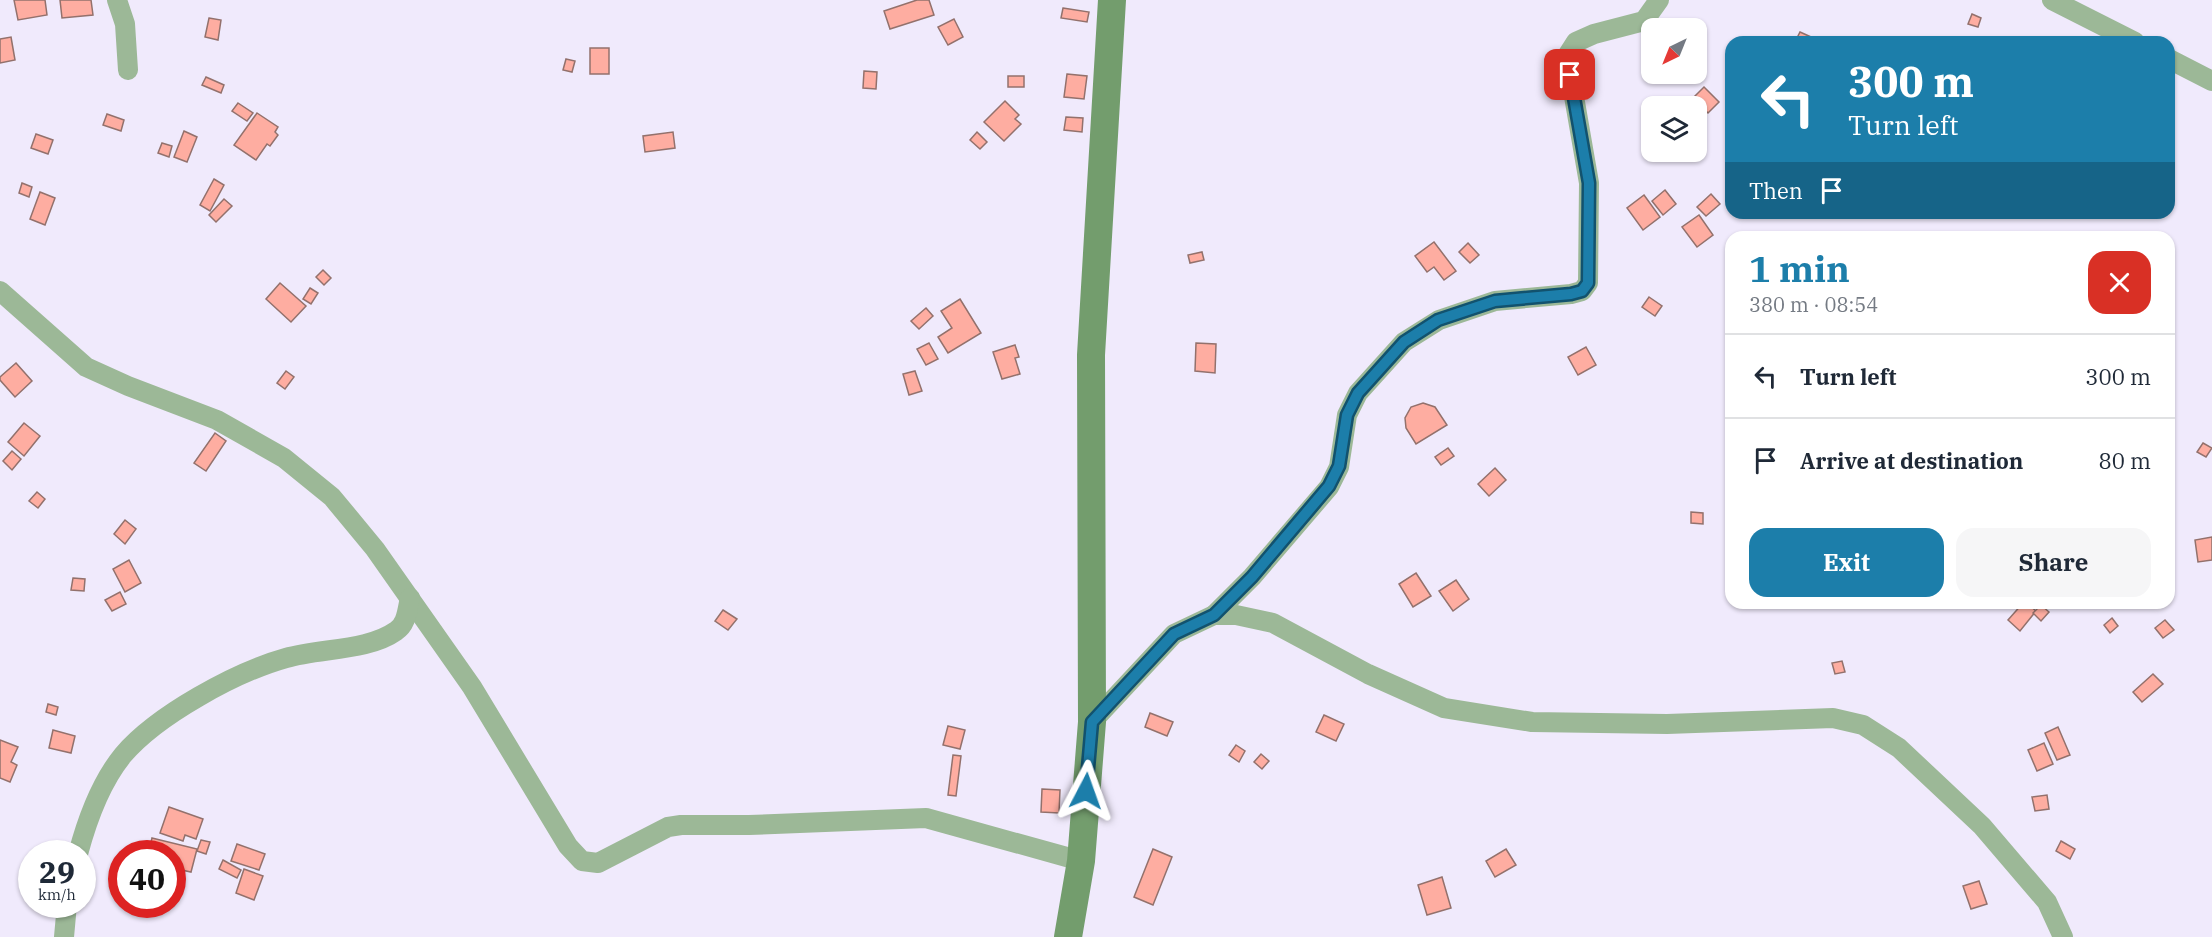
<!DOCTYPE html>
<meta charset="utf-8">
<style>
:root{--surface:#fff;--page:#f6f6f7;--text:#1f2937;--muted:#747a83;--line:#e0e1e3;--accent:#1c7eaa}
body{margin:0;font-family:"IBM Plex Serif",serif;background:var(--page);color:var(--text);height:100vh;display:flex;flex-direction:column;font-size:22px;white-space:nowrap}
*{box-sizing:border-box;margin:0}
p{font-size:20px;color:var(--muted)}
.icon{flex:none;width:33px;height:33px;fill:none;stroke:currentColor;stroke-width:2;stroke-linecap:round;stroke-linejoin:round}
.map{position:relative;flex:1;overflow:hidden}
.drawer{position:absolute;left:1725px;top:231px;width:450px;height:378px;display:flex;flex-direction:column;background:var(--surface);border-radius:18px;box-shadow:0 2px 4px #0004}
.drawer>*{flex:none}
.hud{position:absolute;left:1725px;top:36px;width:450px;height:183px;border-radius:18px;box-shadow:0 2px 4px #0004;background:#1c7eaa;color:#fff;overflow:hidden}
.needle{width:39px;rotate:223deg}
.fabs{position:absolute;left:1641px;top:18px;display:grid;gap:12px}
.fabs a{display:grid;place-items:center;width:66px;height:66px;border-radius:12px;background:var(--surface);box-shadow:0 2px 4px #0004;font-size:30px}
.speed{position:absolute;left:18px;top:840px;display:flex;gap:12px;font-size:30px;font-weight:700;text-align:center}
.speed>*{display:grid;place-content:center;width:78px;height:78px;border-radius:50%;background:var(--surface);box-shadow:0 2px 4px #0004;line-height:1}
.speed small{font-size:15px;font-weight:400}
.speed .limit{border:9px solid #d22;background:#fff;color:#111}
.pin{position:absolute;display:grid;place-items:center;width:51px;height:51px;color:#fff;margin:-26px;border-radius:12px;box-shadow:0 3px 9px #0006}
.me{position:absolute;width:66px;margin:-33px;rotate:4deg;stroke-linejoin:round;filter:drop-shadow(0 0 4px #0008)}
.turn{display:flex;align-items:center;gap:21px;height:126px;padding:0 24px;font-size:27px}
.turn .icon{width:78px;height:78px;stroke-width:2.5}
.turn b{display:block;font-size:42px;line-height:51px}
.then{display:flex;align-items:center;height:57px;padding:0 24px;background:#0003;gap:12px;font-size:22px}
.round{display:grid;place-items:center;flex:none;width:63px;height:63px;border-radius:18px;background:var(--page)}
.headline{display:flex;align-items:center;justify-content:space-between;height:102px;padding:0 24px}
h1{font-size:36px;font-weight:700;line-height:45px;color:var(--accent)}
.primary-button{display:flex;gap:12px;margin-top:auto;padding:12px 24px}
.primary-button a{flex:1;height:69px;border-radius:18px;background:var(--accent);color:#fff;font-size:24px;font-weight:700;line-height:69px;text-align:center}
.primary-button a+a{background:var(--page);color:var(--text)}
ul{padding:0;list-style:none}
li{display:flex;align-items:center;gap:18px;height:84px;padding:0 24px;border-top:2px solid var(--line)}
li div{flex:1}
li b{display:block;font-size:22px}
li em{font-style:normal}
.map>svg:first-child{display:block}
.building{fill:#feada1;stroke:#93716c;stroke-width:1.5}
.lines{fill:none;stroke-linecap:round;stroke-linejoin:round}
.street{stroke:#9cb897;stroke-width:20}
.secondary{stroke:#739d6d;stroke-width:28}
.route-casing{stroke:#12526e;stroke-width:15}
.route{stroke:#1c7eaa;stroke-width:10}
</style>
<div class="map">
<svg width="2212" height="937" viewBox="0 0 2212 937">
<rect width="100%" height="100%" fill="#f0eafc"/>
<g class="building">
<polygon points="14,0 45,0 47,15 18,20"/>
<polygon points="60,0 91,0 93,15 62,18"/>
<polygon points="917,0 929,0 934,15 890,29 884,11"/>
<polygon points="1063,8 1089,12 1087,22 1061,18"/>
<polygon points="1972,14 1981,18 1978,27 1968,24"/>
<polygon points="209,18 221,20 218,40 205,37"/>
<polygon points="954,19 963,37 948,45 938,27"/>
<polygon points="1800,32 1811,37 1809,42 1795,42"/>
<polygon points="11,37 15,60 0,63 0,39"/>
<rect x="590" y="48" width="19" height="26"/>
<polygon points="566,59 575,61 572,72 563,70"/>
<polygon points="864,71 877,72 876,89 863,88"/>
<polygon points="1067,74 1087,76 1084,99 1064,97"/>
<rect x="1008" y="76" width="16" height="11"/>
<polygon points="206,77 224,85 221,93 202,85"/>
<polygon points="1704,87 1719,102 1708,113 1693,98"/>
<polygon points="1005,101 1019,115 1015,119 1021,124 1004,141 984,122"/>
<polygon points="238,103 253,113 247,121 232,111"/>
<polygon points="257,113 278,127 275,132 278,135 270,146 267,144 256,160 234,145"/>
<polygon points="107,114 124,120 121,131 103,125"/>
<polygon points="1066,117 1083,118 1082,132 1064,130"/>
<polygon points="184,131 197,137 187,162 174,157"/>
<polygon points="673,132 675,148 645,152 643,136"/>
<polygon points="977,132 987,142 980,149 970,140"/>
<polygon points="36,134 53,140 48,154 31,148"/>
<polygon points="162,143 172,146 169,157 158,153"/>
<polygon points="214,179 224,185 210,211 200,205"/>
<polygon points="22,183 32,187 29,197 19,193"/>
<polygon points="1665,190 1676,204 1663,215 1652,201"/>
<polygon points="40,192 55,198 45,225 30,219"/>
<polygon points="1711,194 1720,204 1706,216 1697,207"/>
<polygon points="1644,195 1660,217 1643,230 1627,208"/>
<polygon points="224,199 232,206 216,222 209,215"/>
<polygon points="1699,215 1713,235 1697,247 1682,227"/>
<polygon points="1434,242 1456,271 1444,280 1434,267 1427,272 1415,256"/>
<polygon points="1468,243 1479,255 1470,263 1459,252"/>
<polygon points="1202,252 1204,260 1190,263 1188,255"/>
<polygon points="323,270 331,278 324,285 316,277"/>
<polygon points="280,283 306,306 291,322 266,299"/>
<polygon points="310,288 318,293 311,304 303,299"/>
<polygon points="1649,297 1662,306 1655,316 1642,307"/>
<polygon points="960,299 981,333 948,353 938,337 952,328 941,311"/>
<polygon points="926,308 933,316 919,329 911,321"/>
<polygon points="929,343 938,359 926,365 917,349"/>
<polygon points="1196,343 1216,344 1215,373 1195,371"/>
<polygon points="1015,345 1019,357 1015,358 1020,374 1002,379 993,352"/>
<polygon points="1586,347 1596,365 1578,375 1568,357"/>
<polygon points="16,363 32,381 15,397 0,380 0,377"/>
<polygon points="286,371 294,377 285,389 277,383"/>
<polygon points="915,371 922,391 909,395 903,374"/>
<polygon points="1423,403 1435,407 1447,425 1416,444 1406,428 1405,418 1411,407"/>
<polygon points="24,423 40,436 24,456 8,442"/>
<polygon points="215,433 226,441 206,471 194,463"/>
<polygon points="2203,443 2212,448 2206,457 2197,452"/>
<polygon points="1448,448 1454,456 1441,465 1435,457"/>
<polygon points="12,451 21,459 12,470 3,461"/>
<polygon points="1495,468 1506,480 1489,496 1478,484"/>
<polygon points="37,492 45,499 38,508 29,501"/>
<polygon points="1691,512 1703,513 1703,524 1691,523"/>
<polygon points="125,520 136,529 125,544 114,534"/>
<polygon points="2212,537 2212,560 2198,562 2195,540"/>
<polygon points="129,560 141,583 125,592 113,569"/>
<polygon points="1416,573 1431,596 1413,607 1399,584"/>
<polygon points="73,578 85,579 84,591 71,590"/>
<polygon points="1456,580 1469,599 1453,611 1439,591"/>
<polygon points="120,592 126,604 112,611 105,600"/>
<polygon points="2023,603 2027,603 2036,611 2020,631 2008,620"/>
<polygon points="2041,605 2049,612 2041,621 2033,613"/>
<polygon points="723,610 737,619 728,630 715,621"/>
<polygon points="2112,618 2118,626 2110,633 2104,625"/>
<polygon points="2165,620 2174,630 2163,638 2155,628"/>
<polygon points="1842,661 1845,672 1835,674 1832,663"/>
<polygon points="2153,674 2163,684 2142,702 2133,692"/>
<polygon points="48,704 58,707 56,715 46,712"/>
<polygon points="1150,713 1173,722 1167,736 1145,727"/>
<polygon points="1324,715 1344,724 1336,741 1316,732"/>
<polygon points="948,726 965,730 960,749 943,745"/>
<polygon points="2058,727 2070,755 2057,760 2045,733"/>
<polygon points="53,730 75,736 71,753 49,748"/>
<polygon points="0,740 18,747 11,762 17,765 10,782 0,778"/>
<polygon points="2044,743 2053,764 2037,771 2028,750"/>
<polygon points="1236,745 1245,751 1239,762 1229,755"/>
<polygon points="1261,754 1269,761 1262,769 1254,762"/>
<polygon points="953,755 961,756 956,796 948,795"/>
<polygon points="1042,789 1060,790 1059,813 1041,812"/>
<polygon points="2047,795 2049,809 2035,811 2032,797"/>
<polygon points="169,807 203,819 196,839 185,835 183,841 160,833"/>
<polygon points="152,838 197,849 191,872 172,868 172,854 149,851"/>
<polygon points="201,840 210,842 206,854 197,851"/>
<polygon points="2061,841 2075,849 2070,859 2056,851"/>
<polygon points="237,844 265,854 259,870 231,861"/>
<polygon points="1153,849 1172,857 1153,905 1134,897"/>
<polygon points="1506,849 1516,865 1495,877 1486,861"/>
<polygon points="223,860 241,870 237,878 219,869"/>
<polygon points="244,869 263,876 254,900 236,893"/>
<polygon points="1442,877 1451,908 1427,915 1418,885"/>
<polygon points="1979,881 1987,904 1971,909 1963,886"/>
</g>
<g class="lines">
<g class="street">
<polyline points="117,0 125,24 128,70"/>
<polyline points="2052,0 2135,42"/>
<polyline points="2169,59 2212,81"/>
<polyline points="0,291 86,367 128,386 217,420 284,458 332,497 375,549 472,687 568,846 582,861 598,863 668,827 681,825 749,825 926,818 1081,861"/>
<polyline points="1214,615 1252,577 1329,487 1339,467 1347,415 1358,393 1404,342 1439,320 1495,301 1571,294 1582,291 1588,283 1589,183 1567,56 1576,42 1594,34 1644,21 1659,0"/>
<polyline points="1092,722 1174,634 1214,615 1236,615 1273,623 1368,674 1444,708 1532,722 1667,724 1833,718 1863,725 1899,748 1982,826 2047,902 2063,937"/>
<path d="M 78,854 C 87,820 101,782 123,755 C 157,715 236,672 286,658 C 320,648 368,651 396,631 C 407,624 407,610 410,598"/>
<polyline points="64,937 67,904"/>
</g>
<polyline class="secondary" points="1068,937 1081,861 1092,722 1091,355 1112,0"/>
</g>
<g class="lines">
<g class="route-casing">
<polyline id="route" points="1086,791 1092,722 1174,634 1214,615 1252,577 1329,486 1339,466 1347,415 1358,393 1404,342 1438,320 1495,301 1571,294 1582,291 1588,283 1589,183 1570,75"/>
</g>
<use href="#route" class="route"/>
</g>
</svg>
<div class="fabs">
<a><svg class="needle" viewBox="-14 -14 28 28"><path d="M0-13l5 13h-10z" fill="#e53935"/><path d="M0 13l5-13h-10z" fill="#747a83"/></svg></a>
<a><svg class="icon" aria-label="layers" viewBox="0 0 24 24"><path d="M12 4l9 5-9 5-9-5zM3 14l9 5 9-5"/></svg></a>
</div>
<div class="speed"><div>29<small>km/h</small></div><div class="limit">40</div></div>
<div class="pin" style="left:1570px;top:75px;background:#d93025"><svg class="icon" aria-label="arrive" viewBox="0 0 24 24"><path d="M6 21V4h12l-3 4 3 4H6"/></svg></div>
<svg class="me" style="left:1086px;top:791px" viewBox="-20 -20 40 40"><path d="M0-17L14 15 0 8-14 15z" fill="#1c7eaa" stroke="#fff" stroke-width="4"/></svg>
<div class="hud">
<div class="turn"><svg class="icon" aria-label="left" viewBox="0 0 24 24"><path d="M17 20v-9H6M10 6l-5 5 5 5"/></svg><div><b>300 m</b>Turn left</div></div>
<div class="then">Then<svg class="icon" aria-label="arrive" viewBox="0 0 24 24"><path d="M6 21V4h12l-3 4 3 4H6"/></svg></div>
</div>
<section class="drawer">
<div class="headline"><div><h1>1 min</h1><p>380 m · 08:54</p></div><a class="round" style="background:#d93025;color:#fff"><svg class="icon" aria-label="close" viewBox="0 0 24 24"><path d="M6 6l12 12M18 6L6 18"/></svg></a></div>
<ul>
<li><svg class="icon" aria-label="left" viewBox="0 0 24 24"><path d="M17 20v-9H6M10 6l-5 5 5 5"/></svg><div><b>Turn left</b></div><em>300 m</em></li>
<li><svg class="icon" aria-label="arrive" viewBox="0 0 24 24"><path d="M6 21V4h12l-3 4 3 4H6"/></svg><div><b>Arrive at destination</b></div><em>80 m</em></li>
</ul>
<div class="primary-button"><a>Exit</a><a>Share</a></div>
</section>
</div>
